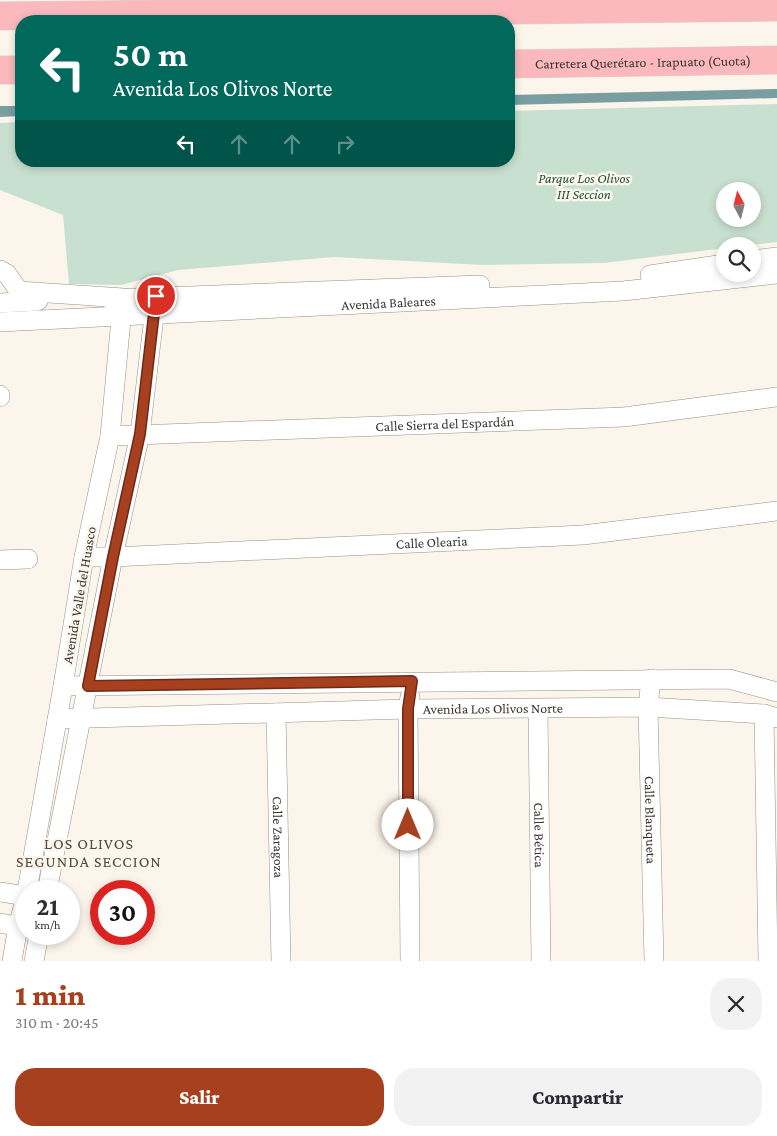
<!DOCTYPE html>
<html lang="es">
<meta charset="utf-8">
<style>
:root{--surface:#fff;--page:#f2f2f3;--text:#2b2b33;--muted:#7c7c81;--accent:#a7401e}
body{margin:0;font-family:"Crimson Pro",serif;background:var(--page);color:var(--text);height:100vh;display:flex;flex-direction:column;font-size:19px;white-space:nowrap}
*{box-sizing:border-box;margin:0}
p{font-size:16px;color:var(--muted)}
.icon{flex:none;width:28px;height:28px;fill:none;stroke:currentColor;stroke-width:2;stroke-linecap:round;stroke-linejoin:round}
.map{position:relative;height:961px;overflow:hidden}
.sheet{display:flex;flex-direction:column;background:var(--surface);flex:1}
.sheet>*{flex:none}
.banner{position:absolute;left:15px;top:15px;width:500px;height:152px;border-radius:20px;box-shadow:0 2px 8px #0003;background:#00695c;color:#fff;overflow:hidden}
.needle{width:32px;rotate:353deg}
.tools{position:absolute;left:716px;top:182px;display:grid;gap:10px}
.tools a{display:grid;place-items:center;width:45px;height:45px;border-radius:50%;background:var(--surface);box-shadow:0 2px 8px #0003;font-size:25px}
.speed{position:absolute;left:15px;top:880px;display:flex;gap:10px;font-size:25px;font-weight:700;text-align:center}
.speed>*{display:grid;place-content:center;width:65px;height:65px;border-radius:50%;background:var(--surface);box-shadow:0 2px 8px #0003;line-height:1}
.speed small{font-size:12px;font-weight:400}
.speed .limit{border:8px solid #d22;background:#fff;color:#111}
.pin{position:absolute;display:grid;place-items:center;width:42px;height:42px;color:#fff;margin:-21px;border:2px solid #fff;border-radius:50%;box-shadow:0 1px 5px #0007}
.me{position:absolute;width:55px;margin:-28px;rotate:0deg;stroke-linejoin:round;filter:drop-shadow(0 0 4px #0008)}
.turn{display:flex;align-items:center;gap:18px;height:105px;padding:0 15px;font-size:22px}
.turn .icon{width:65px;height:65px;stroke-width:2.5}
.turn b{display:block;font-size:35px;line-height:42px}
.lanes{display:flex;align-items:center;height:48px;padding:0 15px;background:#0003;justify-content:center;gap:25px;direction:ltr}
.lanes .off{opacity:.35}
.round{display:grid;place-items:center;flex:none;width:52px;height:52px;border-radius:20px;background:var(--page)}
.headline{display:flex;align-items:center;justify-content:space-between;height:85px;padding:0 15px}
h1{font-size:30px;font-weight:800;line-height:38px;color:var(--accent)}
.primary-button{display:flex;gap:10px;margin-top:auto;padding:10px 15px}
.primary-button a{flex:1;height:58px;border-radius:20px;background:var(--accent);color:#fff;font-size:20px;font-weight:800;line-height:58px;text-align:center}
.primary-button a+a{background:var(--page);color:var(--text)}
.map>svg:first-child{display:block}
.green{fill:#c8e0d0;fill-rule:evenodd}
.water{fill:#789ea2}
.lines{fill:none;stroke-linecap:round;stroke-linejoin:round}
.minor-casing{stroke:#969087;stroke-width:20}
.motorway-casing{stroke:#d7d7d6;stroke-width:29}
.minor{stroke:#fff;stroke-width:19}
.motorway{stroke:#fbb9bd;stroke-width:28}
.route-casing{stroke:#6d2a14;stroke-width:12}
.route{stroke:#a7401e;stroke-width:9}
.labels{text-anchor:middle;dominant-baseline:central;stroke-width:5;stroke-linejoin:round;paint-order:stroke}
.street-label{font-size:14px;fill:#383532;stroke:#fcf5eb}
.park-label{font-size:14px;font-style:italic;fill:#205135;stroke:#fcf5eb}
.quarter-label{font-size:16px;letter-spacing:1px;fill:#514b43;stroke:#fcf5eb}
</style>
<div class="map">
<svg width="777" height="961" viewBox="0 0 777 961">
<rect width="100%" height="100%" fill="#fcf5eb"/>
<path class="green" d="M 777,104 L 777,242 L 742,246 L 725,246 L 725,248 L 604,263 L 483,265 L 334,257 L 178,270 L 121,285 L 69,284 L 63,215 L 0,190 L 0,123 L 21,122 L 21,161 L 509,161 L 509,111 ZM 725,191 L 752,191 L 752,219 L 725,219 Z"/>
<g class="water">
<polygon points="777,89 777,98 509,105 509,95"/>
<polygon points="0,106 21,106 21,116 0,117"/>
</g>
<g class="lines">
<g class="minor-casing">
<g id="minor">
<polyline points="752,260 777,257"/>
<polyline points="0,270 7,274 19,291 123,298 110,436 84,557 63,686 27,891"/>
<polyline points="650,275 725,264"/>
<polyline points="110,299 480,285"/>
<polyline points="0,303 38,301"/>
<path id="s1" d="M 0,322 L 623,291 L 777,274"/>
<polyline points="0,397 0,395"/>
<path id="s2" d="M 110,436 L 624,417 L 777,397"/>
<path id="s3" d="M 84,557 L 113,557 L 583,535 L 777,511"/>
<polyline points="0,560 28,559"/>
<path id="s4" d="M 651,679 L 648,707 L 654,961"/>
<polyline points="63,686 729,679 777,692"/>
<path id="s5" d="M 538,709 L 541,961"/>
<path id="s6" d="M 276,713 L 281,961"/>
<polyline points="764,714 768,961"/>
<path id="s7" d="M 57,719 L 408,709 L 648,707 L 764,714 L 777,718"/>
<polyline points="47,891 113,557 140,434 156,300"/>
<polyline points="0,892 26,896"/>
<polyline points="0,923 26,928"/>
<polyline points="12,961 18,926 26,897"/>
<polyline points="34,961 39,934"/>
<polyline points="410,961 408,709 410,697"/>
</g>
</g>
<g class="motorway-casing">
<g id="motorway">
<polyline points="0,16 777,7"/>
<path id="s8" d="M 509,64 L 777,60"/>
<polyline points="0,70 21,70"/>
</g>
</g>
<use href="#minor" class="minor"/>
<use href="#motorway" class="motorway"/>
</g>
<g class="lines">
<g class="route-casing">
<polyline id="route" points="156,296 140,434 113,557 88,686 412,681 408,709 408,825"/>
</g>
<use href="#route" class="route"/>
</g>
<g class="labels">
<g class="street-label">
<text stroke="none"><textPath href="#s8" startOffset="134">Carretera Querétaro - Irapuato (Cuota)</textPath></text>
<text stroke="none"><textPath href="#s1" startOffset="389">Avenida Baleares</textPath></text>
<text stroke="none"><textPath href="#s2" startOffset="335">Calle Sierra del Espardán</textPath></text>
<text stroke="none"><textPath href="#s3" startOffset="348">Calle Olearia</textPath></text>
<text transform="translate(79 595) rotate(-80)">Avenida Valle del Huasco</text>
<text stroke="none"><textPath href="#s7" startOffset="436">Avenida Los Olivos Norte</textPath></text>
<text stroke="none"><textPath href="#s4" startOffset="141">Calle Blanqueta</textPath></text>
<text stroke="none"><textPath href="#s5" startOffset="126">Calle Bética</textPath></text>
<text stroke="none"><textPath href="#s6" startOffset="124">Calle Zaragoza</textPath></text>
</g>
<g class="park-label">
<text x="584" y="178">Parque Los Olivos<tspan x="584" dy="16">III Seccion</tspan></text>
</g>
<g class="quarter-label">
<text x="89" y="843">LOS OLIVOS<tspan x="89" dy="18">SEGUNDA SECCION</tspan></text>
</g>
</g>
</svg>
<div class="tools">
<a><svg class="needle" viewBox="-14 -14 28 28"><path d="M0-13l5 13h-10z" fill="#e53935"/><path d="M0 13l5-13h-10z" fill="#7c7c81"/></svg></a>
<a><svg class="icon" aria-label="search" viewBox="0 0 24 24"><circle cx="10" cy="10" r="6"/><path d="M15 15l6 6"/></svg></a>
</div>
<div class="speed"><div>21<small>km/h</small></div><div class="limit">30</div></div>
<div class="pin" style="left:156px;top:296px;background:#d93025"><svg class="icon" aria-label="arrive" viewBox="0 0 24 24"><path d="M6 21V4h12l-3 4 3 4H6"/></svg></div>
<svg class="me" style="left:408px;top:825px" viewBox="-20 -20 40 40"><circle r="19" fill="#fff"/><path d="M0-13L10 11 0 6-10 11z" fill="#a7401e"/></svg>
<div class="banner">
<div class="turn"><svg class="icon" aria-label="left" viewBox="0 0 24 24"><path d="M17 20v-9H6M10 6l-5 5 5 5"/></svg><div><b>50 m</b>Avenida Los Olivos Norte</div></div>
<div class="lanes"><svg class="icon" aria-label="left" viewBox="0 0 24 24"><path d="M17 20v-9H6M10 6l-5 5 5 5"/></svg><svg class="icon off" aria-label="ahead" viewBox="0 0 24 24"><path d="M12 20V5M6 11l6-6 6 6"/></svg><svg class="icon off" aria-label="ahead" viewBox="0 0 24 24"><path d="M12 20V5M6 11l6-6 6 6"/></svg><svg class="icon off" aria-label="right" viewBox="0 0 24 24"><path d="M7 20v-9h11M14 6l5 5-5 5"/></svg></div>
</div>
</div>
<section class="sheet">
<div class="headline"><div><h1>1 min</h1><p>310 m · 20:45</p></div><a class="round"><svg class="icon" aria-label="close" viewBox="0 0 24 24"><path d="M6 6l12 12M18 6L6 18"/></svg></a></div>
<div class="primary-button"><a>Salir</a><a>Compartir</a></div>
</section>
